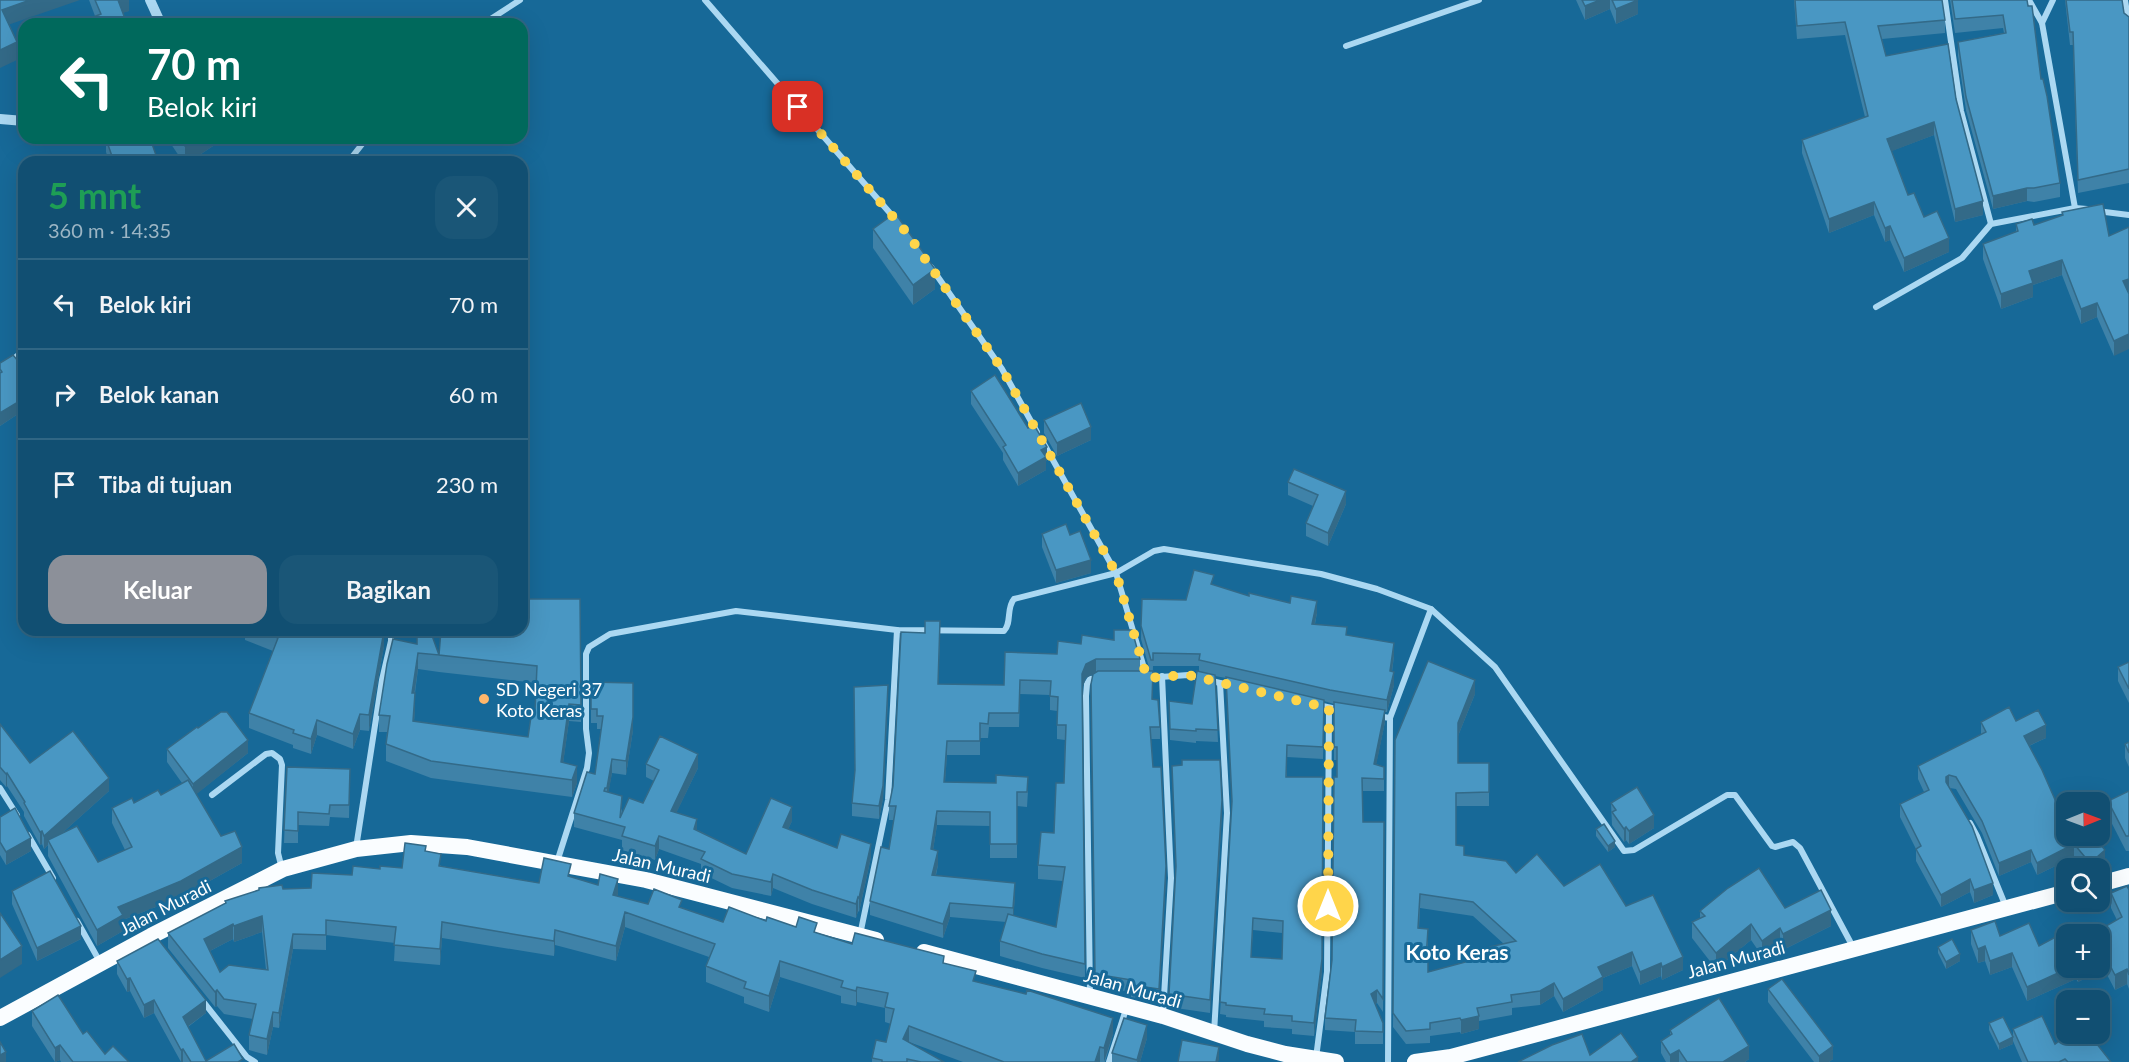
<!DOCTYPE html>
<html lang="id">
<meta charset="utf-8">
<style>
:root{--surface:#114f72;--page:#1a5677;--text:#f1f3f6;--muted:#9cb5c4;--line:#306684;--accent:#8c9099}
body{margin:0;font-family:Lato,sans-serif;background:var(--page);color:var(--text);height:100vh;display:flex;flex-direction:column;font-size:22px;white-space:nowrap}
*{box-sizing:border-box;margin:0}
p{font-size:20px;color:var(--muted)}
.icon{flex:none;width:33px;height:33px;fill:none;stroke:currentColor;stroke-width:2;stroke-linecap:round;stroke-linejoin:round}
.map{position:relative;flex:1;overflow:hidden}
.panel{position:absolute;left:18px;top:156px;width:510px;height:480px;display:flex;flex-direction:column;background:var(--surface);border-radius:18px;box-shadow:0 6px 24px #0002,0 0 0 2px var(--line)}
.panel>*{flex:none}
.hud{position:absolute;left:18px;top:18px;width:510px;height:126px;border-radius:18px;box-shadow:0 6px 24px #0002,0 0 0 2px var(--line);background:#00695c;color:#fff;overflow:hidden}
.needle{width:39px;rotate:89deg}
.tools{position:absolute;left:2056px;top:792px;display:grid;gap:12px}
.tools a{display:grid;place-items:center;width:54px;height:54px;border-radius:12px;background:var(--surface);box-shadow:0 6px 24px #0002,0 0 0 2px var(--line);font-size:30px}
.pin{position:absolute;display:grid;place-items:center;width:51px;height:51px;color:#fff;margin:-26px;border-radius:12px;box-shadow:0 3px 9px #0006}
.me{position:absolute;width:66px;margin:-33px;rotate:0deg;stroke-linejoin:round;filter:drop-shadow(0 0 4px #0008)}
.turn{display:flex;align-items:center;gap:21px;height:126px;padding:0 30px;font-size:27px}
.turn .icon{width:78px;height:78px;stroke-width:2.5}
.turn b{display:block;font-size:42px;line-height:51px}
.round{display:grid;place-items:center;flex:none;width:63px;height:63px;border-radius:18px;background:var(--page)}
.overview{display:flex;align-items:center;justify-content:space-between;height:102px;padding:0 30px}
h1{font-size:36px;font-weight:700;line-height:45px;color:#1e9e55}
.cta{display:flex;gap:12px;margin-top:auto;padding:12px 30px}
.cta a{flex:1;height:69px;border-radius:18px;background:var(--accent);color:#fff;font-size:24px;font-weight:700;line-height:69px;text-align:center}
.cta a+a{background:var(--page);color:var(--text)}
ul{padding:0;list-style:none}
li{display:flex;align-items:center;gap:18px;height:90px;padding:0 30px;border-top:2px solid var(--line)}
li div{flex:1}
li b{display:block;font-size:22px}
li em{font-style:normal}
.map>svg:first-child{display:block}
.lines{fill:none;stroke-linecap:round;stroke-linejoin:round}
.minor{stroke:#abd8f2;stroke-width:6}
.tertiary{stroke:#abd8f2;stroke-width:10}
.trunk{stroke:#fafdff;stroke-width:16}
.wall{fill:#3f82a8;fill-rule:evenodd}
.shaded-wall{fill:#336a88}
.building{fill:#4997c3;stroke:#336a88;stroke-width:1.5;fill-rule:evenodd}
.route{stroke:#ffd54a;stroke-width:10;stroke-dasharray:0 18}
.poi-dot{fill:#ffb76b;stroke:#176998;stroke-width:2}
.labels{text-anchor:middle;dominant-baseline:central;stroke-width:6;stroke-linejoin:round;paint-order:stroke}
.poi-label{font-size:18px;fill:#fff;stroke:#176998;text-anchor:start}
.street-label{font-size:18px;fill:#fff;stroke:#176998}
.quarter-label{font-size:21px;font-weight:bold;fill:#fff;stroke:#176998}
</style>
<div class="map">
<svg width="2129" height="1062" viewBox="0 0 2129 1062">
<rect width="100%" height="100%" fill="#176998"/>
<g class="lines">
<g class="minor">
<polyline points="705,0 896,220"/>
<polyline points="1945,0 1961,111 1991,224"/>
<polyline points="2029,0 2042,23 2075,208"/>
<polyline points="2125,0 2129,25"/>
<polyline points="2042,23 2053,0"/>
<polyline points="483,24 520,0"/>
<polyline points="1346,46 1479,0"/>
<polyline points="348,162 367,138"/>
<polyline points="2097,211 2129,215"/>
<polyline points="931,267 1002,369 1037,432"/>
<polyline points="1876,307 1962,258 1991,224 2075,208 2087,209"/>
<polyline points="0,371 24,350"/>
<polyline points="1044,444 1116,573 1147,678 1188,675 1232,686"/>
<polyline points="1162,676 1171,878 1163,1014"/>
<polyline points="1318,705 1341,710"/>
<polyline points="1377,716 1390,718 1388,1062"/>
<polyline points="1390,718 1431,609"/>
<polyline points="0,788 17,815"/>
<polyline points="212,795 266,754 272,753 280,759 282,765 278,853 282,869"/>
<polyline points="1970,823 1977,836 2006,907"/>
<polyline points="28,835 53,878"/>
<polyline points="356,848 382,680 391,641 391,630"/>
<path d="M 557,862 L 587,768 L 589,753 L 586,729 L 586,654 L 589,647 L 610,634 L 736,611 L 897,630 L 1004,631 C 1012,623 1006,608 1014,599 L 1116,573 L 1154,551 L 1164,549 L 1321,574 L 1377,589 L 1431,609 L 1495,667 L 1624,851 L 1634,850 L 1727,795 L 1735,795 L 1772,846 L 1775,847 L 1793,842 L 1800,848 L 1853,947"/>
<polyline points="77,921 100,962"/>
<polyline points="860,935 888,800 897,630"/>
<polyline points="1090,995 1086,696 1087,684 1090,679 1099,678"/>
<polyline points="202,1000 247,1057 255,1062"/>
<polyline points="1214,1033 1227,813 1220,683"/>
<polyline points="1316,1058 1327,972 1329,708"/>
<polyline points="1109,1062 1127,1006"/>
</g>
<g class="tertiary">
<polyline points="150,0 161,24"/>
<polyline points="0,119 24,121"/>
</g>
<g class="trunk">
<polyline points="2100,884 2129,876"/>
<polyline points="924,952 1163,1016 1247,1044 1285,1054 1336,1062"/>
<polyline points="0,1018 151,936 283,869 356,849 411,843 467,847 646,880 876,940"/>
<polyline points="1415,1062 1451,1057 2067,892"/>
</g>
</g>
<g class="wall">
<polygon points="89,0 129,0 129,11 95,16"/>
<polygon points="1576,0 1638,0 1638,14 1616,24 1610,9 1585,20"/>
<polygon points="1794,0 1942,0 1945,20 1945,33 1882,39 1886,56 1956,99 1983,215 1955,222 1934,135 1891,151 1908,195 1949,252 1904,272 1890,240 1885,242 1874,215 1829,233 1802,153 1802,140 1865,117 1845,35 1797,39"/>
<polygon points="1950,0 2027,0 2060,183 2060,197 2034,202 2027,201 1993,209 1966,110 1958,56 1958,42 2004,33 2003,28 1955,33"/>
<polygon points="2065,0 2122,0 2124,13 2129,17 2129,183 2078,193 2073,45 2070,45"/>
<polygon points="24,44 24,79 18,64 18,47"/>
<polygon points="167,138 225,138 189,162 183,162"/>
<polygon points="106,139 157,162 109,162 106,152"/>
<polygon points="2062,212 2109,236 2129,227 2114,356 2097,317 2081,324 2062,275 2033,285 2033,297 2001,309 1983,259 1983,244 2016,232 2016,224 2034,225 2062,215"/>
<polygon points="873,229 935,289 913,305 873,248"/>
<polygon points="0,363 24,368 24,424 18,414 0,426"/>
<polygon points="971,391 1047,460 1046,461 1046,470 1018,486 1003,460 1003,453 971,404"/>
<polygon points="1044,420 1091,440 1057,456 1044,433"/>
<polygon points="1288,482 1346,504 1328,546 1306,536 1306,523 1313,506 1288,495"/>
<polygon points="1042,534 1070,535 1091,573 1056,583 1042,547"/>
<path d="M 1214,585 L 1249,596 L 1317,613 L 1315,624 L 1347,635 L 1394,656 L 1392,672 L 1394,685 L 1387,712 L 1385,712 L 1385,722 L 1376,764 L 1384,767 L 1384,791 L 1362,791 L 1363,822 L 1384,822 L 1383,1012 L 1377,1003 L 1375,1004 L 1383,1023 L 1383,1044 L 1355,1044 L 1355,1032 L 1325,1030 L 1325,1018 L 1332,960 L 1337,760 L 1334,760 L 1334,704 L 1324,701 L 1323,759 L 1287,757 L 1287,777 L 1322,972 L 1314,1036 L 1292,1034 L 1292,1029 L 1264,1027 L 1264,1021 L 1226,1017 L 1226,1015 L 1220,1014 L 1232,806 L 1226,678 L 1215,676 L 1218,742 L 1196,741 L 1196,743 L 1170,740 L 1169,701 L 1192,704 L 1199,672 L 1199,666 L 1153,666 L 1152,699 L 1160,727 L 1160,739 L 1151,739 L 1153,767 L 1166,878 L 1159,1001 L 1131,997 L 1131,992 L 1095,986 L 1091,696 L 1093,674 L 1086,678 L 1082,688 L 1085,978 L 1042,968 L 1000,956 L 1000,941 L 1006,922 L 950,917 L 943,938 L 870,915 L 870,901 L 889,849 L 894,820 L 889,820 L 889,806 L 940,636 L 938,684 L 1004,685 L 1005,652 L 1140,659 L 1140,671 L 1150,671 L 1141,639 L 1142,599 L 1186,600 ZM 1020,694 L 1050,695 L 1050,710 L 1057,711 L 1057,739 L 1065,740 L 1064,783 L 1054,833 L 1038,865 L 1038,879 L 1063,881 L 1056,927 L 1013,916 L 1015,898 L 936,875 L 938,865 L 933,850 L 937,825 L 990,826 L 990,858 L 1017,858 L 1017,806 L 1027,807 L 1028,791 L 945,782 L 947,755 L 980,755 L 980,738 L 988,738 L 989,727 L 1019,727 ZM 1253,930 L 1282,933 L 1282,959 L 1251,958 Z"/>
<polygon points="580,599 581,722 569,721 563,763 577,783 572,797 431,778 386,761 386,744 387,732 379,732 379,715 393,639 439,655 439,672 418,669 415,693 415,710 414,721 528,737 535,711 536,683 439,672 439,655"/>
<polygon points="245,630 382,630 384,646 369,731 360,730 353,749 317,735 311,754 293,748 293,745 249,728 249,713 273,651 245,640"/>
<polygon points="2129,662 2129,703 2118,681 2118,667"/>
<polygon points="591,682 633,730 626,775 612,773 608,793 622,810 622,814 643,803 654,781 646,777 646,764 698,768 676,813 697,830 746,854 792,821 788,829 837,848 871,857 859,912 858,911 856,918 812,904 773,888 771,896 732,888 701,873 701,864 659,849 655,860 622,850 622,840 574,827 574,813 595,774 601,729 597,729 597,723 591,723"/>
<path d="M 1475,694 L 1458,736 L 1458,763 L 1489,763 L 1489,806 L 1456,806 L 1456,845 L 1464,855 L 1516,873 L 1564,886 L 1626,906 L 1683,970 L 1662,980 L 1661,976 L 1640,985 L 1632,966 L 1603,978 L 1603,990 L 1563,1012 L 1554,996 L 1540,1005 L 1512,1008 L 1512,1015 L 1479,1021 L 1479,1029 L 1461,1034 L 1460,1032 L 1430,1036 L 1430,1043 L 1406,1044 L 1393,1027 L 1395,740 ZM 1420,908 L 1473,916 L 1504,944 L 1471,951 L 1471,961 L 1428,972 L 1427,959 L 1428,942 L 1419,928 Z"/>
<polygon points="888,698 883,799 879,819 852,816 852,803"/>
<polygon points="2016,721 2046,738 2029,746 2067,836 2105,862 2097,868 2084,868 2074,857 2037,875 2031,862 1999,876 1982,833 1956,789 1950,788 1993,895 1974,903 1970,892 1941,907 1916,861 1916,849 1900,817 1900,804 1924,792 1918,779 1918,766 1981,735 1981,722"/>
<polygon points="0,724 30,763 109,791 61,834 98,862 125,850 112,823 112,808 161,795 182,783 167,762 167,749 198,728 248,753 196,794 221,836 242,863 181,897 123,920 123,931 97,946 48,856 48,845 44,849 42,844 40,845 24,816 24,812 7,786 6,787 0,780"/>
<polygon points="2129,742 2129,767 2125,758 2125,744"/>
<polygon points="1172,766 1222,813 1210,1013 1169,1007 1176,871"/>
<polygon points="287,767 350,769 349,818 330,817 329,826 298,825 298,843 284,843"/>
<polygon points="2129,791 2129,851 2126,851 2108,816 2108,801"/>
<polygon points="1611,803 1654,828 1629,844 1626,840 1624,842 1612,825"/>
<polygon points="0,817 31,851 6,865 0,855"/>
<polygon points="1596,829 1615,847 1608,852 1596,836"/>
<path d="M 426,851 L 441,866 L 539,883 L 571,877 L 618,894 L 617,896 L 648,904 L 682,908 L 723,922 L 766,921 L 817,933 L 852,944 L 944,964 L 976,982 L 1113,1034 L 1105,1062 L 963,1062 L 909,1042 L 908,1042 L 944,1062 L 872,1062 L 872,1058 L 886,1042 L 891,1024 L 885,1022 L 885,1008 L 857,1002 L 856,1006 L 841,1003 L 841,996 L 780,977 L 769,1012 L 744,1003 L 744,997 L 706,982 L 706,966 L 709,957 L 625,927 L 616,961 L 555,945 L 554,956 L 442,938 L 440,965 L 394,961 L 395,943 L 326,935 L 326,950 L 293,949 L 279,1028 L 273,1027 L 267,1055 L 249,1050 L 249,1035 L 253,1019 L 224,1014 L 217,1006 L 215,1007 L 168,948 L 168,933 L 225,904 L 225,901 L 283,889 L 311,888 L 352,875 L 380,869 L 402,868 ZM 262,932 L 266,970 L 220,972 L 210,951 L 233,939 L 234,942 Z"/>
<polygon points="2129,890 2129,989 2127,984 2115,990 2104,969 2078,982 2076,979 2027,1001 2012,967 1990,975 1985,961 1978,963 1971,944 1971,930 2039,946 2067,968 2100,968 2100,934 2117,920 2111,908 2111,893"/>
<polygon points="12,891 81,939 37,961 12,904"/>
<polygon points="1785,908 1831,926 1783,950 1780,944 1762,956 1751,940 1716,969 1692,938 1692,922 1700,918 1700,911"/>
<polygon points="1938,947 1960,961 1946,969 1938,953"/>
<polygon points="117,961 206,1013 188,1027 206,1061 243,1062 181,1062 154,1013 144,1018 130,991 127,992 117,974"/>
<polygon points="1768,989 1833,1059 1829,1062 1814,1062 1768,1002"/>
<polygon points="32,1011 83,1034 105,1054 129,1062 61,1062 60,1060 55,1062 32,1026"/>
<polygon points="1989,1023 2013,1044 1999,1050 1989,1030"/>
<polygon points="2013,1029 2055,1044 2111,1062 2022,1062 2013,1041"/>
<polygon points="1670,1030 1749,1059 1745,1062 1666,1062 1661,1053 1661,1041 1670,1035"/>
<polygon points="1147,1038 1140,1062 1112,1062 1112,1053"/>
</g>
<g class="shaded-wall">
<polygon points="30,0 80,0 2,27 2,10"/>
<polygon points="117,0 129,0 129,11 117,15"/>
<polygon points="1600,0 1610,0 1610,9 1585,20 1585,6"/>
<polygon points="1638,0 1638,14 1616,24 1616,9"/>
<polygon points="17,42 17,60 0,68 0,50"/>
<polygon points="1934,122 1934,135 1887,153 1887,139"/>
<polygon points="198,138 225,138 189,162 185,162 185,146"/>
<polygon points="157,158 157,162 144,162"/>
<polygon points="2027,188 2027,201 1993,209 1993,196"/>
<polygon points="1983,201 1983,215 1955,222 1955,209"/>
<polygon points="1874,202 1874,215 1829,233 1829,219"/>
<polygon points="1890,226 1890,240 1885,242 1885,228"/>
<polygon points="1949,238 1949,252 1904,272 1904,258"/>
<polygon points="2062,260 2062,275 2033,285 2033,297 2001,309 2001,294 2029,271"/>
<polygon points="935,269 935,289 913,305 913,285"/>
<polygon points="2129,279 2129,294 2123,281"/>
<polygon points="2097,303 2097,317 2081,324 2081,309"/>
<polygon points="2129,334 2129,349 2114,356 2114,341"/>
<polygon points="18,402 18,414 0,426 0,413"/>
<polygon points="1091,427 1091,440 1057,456 1057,443"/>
<polygon points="1047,447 1047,460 1046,461 1046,470 1018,486 1018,473 1041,450"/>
<polygon points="1346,491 1346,504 1328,546 1328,533"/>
<polygon points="1091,560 1091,573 1056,583 1056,570"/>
<polygon points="1317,601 1317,613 1312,636 1312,624"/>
<polygon points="384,631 384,646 369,731 369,715"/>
<polygon points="1394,643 1394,656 1390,684 1390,671"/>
<polygon points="418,653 418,669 412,710 412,693"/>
<polygon points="1096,659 1096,673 1086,678 1082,689 1082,674 1086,664"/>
<polygon points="1394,672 1394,685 1387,712 1387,700"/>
<polygon points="1475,680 1475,694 1458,736 1458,723"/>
<polygon points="633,683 633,730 626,775 626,761"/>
<polygon points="888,685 883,799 879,819 879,806"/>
<polygon points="415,693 415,710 413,738 413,721"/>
<polygon points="569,704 569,721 561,779 561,762"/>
<polygon points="1385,710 1385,722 1374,776 1374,764"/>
<polygon points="360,714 360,730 353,749 353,734"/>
<polygon points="317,720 317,735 311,754 311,739"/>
<polygon points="2046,725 2046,738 2024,748 2024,736"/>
<polygon points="248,740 248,753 193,797 193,784"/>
<polygon points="947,741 947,755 944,796 944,782"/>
<polygon points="698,754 698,768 671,824 671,811"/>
<polygon points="612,759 612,773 607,802 607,788"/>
<polygon points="577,766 577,783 572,797 572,780"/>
<polygon points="7,773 7,786 6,787 6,774"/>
<polygon points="1949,775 1949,787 1946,790 1946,777"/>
<polygon points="1323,777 1322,972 1314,1036 1314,1023"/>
<polygon points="109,778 109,791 50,844 48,840 48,845 44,849 44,836"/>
<polygon points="1222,800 1222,813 1210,1013 1210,1000"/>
<polygon points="792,807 792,821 783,840 783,827"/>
<polygon points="937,811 937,825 931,863 931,849"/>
<polygon points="1654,815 1654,828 1629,844 1629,831"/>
<polygon points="697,819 697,833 694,829"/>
<polygon points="1626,827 1626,840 1624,842 1624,829"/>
<polygon points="42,831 42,844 40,845 40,832"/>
<polygon points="659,836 659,849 655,860 655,846"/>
<polygon points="31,838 31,851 6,865 6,852"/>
<polygon points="1615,841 1615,847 1608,852 1608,846"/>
<polygon points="871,844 871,857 859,912 859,898"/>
<polygon points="2074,844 2074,857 2037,875 2037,863"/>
<polygon points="242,847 242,863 181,897 123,920 123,931 97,946 97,930 118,907"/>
<polygon points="2031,850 2031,862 1999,876 1999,863"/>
<polygon points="2105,850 2105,862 2097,868 2090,868 2090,863"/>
<polygon points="938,851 938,865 932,889 932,875"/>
<polygon points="1166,866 1166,878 1159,1001 1159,989"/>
<polygon points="773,874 773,888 771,896 771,882"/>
<polygon points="618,879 618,894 613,910 613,895"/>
<polygon points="1970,879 1970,892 1941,907 1941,895"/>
<polygon points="1015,883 1015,898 1013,922 1013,908"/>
<polygon points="1993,883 1993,895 1974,903 1974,890"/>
<polygon points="858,897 858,911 856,918 856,904"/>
<polygon points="950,903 950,917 943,938 943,924"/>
<polygon points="1831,910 1831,926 1783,950 1783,934"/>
<polygon points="625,912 625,927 616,961 616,946"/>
<polygon points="262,916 262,932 234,942 234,926"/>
<polygon points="442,922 442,938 440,965 440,949"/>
<polygon points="233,924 233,939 204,954 204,939"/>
<polygon points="1751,924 1751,940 1716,969 1716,953"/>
<polygon points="81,926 81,939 37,961 37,948"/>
<polygon points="1780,928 1780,944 1762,956 1762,941"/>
<polygon points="555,930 555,945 554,956 554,941"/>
<polygon points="293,934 293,949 279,1028 279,1013"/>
<polygon points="22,946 22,964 0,978 0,960"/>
<polygon points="1985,946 1985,961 1978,963 1978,949"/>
<polygon points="1632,952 1632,966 1603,978 1603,990 1563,1012 1563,999 1598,967"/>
<polygon points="2012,953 2012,967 1990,975 1990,961"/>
<polygon points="1960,954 1960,961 1946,969 1946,962"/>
<polygon points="2104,954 2104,969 2078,982 2078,968 2100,968 2100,956"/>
<polygon points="1683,957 1683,970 1662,980 1662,967"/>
<polygon points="780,961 780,977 769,1012 769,996"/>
<polygon points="1661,963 1661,976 1640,985 1640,972"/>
<polygon points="2069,968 2076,968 2076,979 2027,1001 2027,987"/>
<polygon points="2127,969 2127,984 2115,990 2115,975"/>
<polygon points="130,978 130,991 127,992 127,979"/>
<polygon points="1554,983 1554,996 1540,1005 1540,991"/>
<polygon points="857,987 857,1002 856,1006 856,991"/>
<polygon points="217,990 217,1006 215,1007 215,992"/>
<polygon points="1377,990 1377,1003 1371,1006 1371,994"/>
<polygon points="154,1000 154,1013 144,1018 144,1005"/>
<polygon points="206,1000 206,1013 183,1030 183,1017"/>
<polygon points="273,1012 273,1027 267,1055 267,1039"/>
<polygon points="1479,1016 1479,1029 1461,1034 1461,1020"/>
<polygon points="1113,1018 1113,1034 1104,1062 1104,1048"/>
<polygon points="1147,1025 1147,1038 1140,1062 1137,1062"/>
<polygon points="909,1026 909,1042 903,1055 903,1039"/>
<polygon points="2013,1037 2013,1044 1999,1050 1999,1044"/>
<polygon points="60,1045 60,1060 55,1062 55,1048"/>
<polygon points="1749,1046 1749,1059 1745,1062 1723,1062"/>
<polygon points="1833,1046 1833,1059 1829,1062 1819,1062 1819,1056"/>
<polygon points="1100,1047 1100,1062 1095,1062"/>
<polygon points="1219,1047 1219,1060 1218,1062 1216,1062"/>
<polygon points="183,1049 183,1062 181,1062 181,1050"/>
<polygon points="1679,1050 1679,1062 1670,1062 1670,1055"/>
<polygon points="6,1052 6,1062 0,1062 0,1055"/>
<polygon points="1638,1057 1638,1062 1631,1062"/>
</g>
<g class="building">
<polygon points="0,0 30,0 2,10 17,42 0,50"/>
<polygon points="95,0 118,0 127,24 75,24 101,14"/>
<polygon points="1582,0 1600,0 1585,6"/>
<polygon points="1612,0 1638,0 1616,9"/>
<polygon points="1795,0 1942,0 1945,20 1878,26 1886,56 1948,44 1956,99 1983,201 1955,209 1934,122 1887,139 1908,195 1914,193 1924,217 1937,211 1949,238 1904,258 1890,226 1885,228 1874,202 1829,219 1802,140 1868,116 1845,22 1797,26"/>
<polygon points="1952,0 2027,0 2028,6 2032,6 2041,79 2043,79 2047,96 2060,183 2034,188 2027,188 1993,196 1966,97 1958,42 2006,33 2003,15 1955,19"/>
<polygon points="2066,0 2122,0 2124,13 2129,17 2129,169 2078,180 2073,32 2070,32"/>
<polygon points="24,44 24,62 18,47"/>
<polygon points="108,138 150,138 157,158 144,162 114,162 106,139"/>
<polygon points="179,138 198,138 185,146"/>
<polygon points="2103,204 2109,236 2129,227 2129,279 2123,281 2129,294 2129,334 2114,341 2097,303 2081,309 2062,260 2029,271 2033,283 2001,294 1983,244 2018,231 2016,224 2032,219 2034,225 2063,215 2062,212"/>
<polygon points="895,213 935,269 913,285 873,229"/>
<polygon points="13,355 24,368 24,412 18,402 0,413 0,373 2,372 0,369 0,363"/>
<polygon points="995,375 1028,428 1034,425 1047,447 1041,450 1046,457 1018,473 1003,447 1006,445 971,391"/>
<polygon points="1081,403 1091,427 1057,443 1044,420"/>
<polygon points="1294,469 1346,491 1328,533 1306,523 1318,495 1288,482"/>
<polygon points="1066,524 1070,535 1080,531 1091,560 1056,570 1042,534"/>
<polygon points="1194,570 1214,575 1211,584 1249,596 1249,593 1290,603 1291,596 1317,601 1312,624 1347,627 1346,635 1394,643 1390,671 1394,672 1387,700 1330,690 1199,660 1200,654 1153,653 1153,660 1151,660 1141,626 1142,599 1186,600"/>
<polygon points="522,599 580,599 581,705 569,704 561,762 577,766 572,780 431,761 386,744 390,716 379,715 387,664 393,639 417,644 417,630 430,630 439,655 418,653 412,693 415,693 413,721 528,737 532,710 535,711 537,666 439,655 441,630 522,630"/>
<polygon points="925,621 940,621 938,684 1004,685 1005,652 1057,654 1058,641 1081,644 1082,635 1114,640 1114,630 1132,630 1140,659 1096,659 1086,664 1082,674 1085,964 1042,954 1000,941 1008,914 1056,927 1065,867 1038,865 1041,832 1054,833 1056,783 1064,783 1066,725 1057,725 1058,697 1050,696 1051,681 1020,680 1019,713 989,713 988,724 980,723 980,741 947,741 944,782 996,783 996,775 1028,777 1027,792 1017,792 1017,844 990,844 990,812 937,811 931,849 938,851 932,875 1015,883 1013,908 950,903 943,924 870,901 881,847 889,849 896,806 889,806 893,786 901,632 925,633"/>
<polygon points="258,630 382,630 384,631 369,715 360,714 353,734 317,720 311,739 293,733 294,730 249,713 278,638"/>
<path d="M 1428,661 L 1475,680 L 1458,723 L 1458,763 L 1489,763 L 1489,792 L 1456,793 L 1456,845 L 1464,846 L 1464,855 L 1506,861 L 1516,873 L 1537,854 L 1564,886 L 1600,864 L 1626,906 L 1653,895 L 1683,957 L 1662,967 L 1661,963 L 1640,972 L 1632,952 L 1598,967 L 1603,977 L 1563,999 L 1554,983 L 1540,991 L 1511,995 L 1512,1002 L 1477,1008 L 1479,1016 L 1461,1020 L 1460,1018 L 1430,1023 L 1430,1029 L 1406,1031 L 1393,1013 L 1395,740 ZM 1420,894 L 1473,902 L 1516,941 L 1471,951 L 1473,960 L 1428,972 L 1428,959 L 1426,959 L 1428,929 L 1418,928 Z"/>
<polygon points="2129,662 2129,689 2118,667"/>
<polygon points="1098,671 1153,671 1152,699 1158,700 1160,727 1150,727 1153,767 1161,767 1166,866 1159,989 1131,985 1132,980 1095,974 1091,684 1093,674"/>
<polygon points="1197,671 1215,675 1218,730 1196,729 1196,731 1170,729 1169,701 1192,704"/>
<path d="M 1226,677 L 1324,700 L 1323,747 L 1287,745 L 1286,777 L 1323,777 L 1322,959 L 1314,1023 L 1292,1021 L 1292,1016 L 1264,1014 L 1265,1009 L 1226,1005 L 1226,1003 L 1220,1002 L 1232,801 ZM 1253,918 L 1283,921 L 1282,959 L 1251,957 Z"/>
<polygon points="591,682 633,683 633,717 626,761 612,759 607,788 605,788 604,791 622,796 620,818 629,798 643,803 659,770 646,764 660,736 698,754 671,811 697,819 694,829 746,854 771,798 792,807 783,827 837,848 841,834 871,844 859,898 858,897 856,904 812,890 773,874 771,882 732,874 701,859 705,852 659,836 655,846 622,836 625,827 574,813 587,772 595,774 603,716 597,716 597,709 591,709"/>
<polygon points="888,685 883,786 879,806 852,803 855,770 854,687"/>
<polygon points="1334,702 1385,710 1374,764 1384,767 1384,779 1362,778 1363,822 1384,822 1383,999 1377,990 1371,994 1383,1023 1383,1032 1355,1031 1356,1020 1325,1018 1332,960 1334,777 1337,777 1337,747 1334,747"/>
<polygon points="2009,707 2016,721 2038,710 2046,725 2024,736 2042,770 2067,827 2067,836 2093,836 2105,850 2090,863 2074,844 2037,863 2031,850 1999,863 1982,821 1956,777 1949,775 1946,777 1946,782 1972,826 1993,883 1974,890 1970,879 1941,895 1916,849 1921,846 1900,804 1929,790 1918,766 1986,732 1981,722"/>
<polygon points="221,712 227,712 248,740 193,784 167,749 197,727 198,728"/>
<polygon points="0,724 30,763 73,731 109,778 44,836 42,831 40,832 24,803 25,802 7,773 6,774 0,767"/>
<polygon points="2129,742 2129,753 2125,744"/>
<polygon points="1182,760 1220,760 1222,800 1210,1000 1169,994 1176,866 1172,766 1182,765"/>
<polygon points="287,767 350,769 349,805 330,805 329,814 298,812 298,831 284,830"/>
<polygon points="188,780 221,836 235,831 242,847 181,881 118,907 123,915 97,930 48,840 77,826 98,862 132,847 112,808 132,798 134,803 158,790 161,795"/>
<polygon points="1637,787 1654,815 1629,831 1626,827 1624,829 1612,812 1616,810 1611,803"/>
<polygon points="2129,791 2129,836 2126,836 2108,801"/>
<polygon points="15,808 31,838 6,852 0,842 0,817"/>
<polygon points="1604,824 1615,841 1608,846 1596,829"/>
<path d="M 405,843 L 426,846 L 425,851 L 441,854 L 439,866 L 539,883 L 544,858 L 571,864 L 568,876 L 598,885 L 600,874 L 618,879 L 613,895 L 648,904 L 654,889 L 682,900 L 679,907 L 723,922 L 729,907 L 766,921 L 767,917 L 796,927 L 799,917 L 817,923 L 814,932 L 852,944 L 855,933 L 944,956 L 943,963 L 976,971 L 973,981 L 1026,994 L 1027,990 L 1113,1018 L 1104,1048 L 1100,1047 L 1095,1062 L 1004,1062 L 909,1026 L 903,1039 L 944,1062 L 921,1062 L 907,1059 L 907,1062 L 882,1062 L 882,1060 L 872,1058 L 876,1040 L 886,1042 L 894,1009 L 885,1007 L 888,993 L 857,987 L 856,991 L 841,987 L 843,981 L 780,961 L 769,996 L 744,988 L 746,982 L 706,966 L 715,944 L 625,912 L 616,946 L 555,930 L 554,941 L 442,922 L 440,949 L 394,945 L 396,927 L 326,920 L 326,935 L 293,934 L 279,1013 L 273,1012 L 267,1039 L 249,1035 L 256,1004 L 224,999 L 217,990 L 215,992 L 168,933 L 226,903 L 225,901 L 259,890 L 259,888 L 282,885 L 283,889 L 311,888 L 312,873 L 352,875 L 353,866 L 380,869 L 380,866 L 402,868 ZM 262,916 L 268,970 L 229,965 L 220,972 L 204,939 L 233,924 L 234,926 Z"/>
<polygon points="1759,868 1785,908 1821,890 1831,910 1783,934 1780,928 1762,941 1751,924 1716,953 1692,922 1705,916 1700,911 1728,888"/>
<polygon points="50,871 81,926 37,948 12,891"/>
<polygon points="2127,886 2129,890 2129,975 2127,969 2115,975 2104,954 2100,956 2100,934 2092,934 2122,917 2111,893"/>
<polygon points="0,913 22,946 0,960"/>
<polygon points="1995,921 2000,936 2029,923 2039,946 2078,925 2083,934 2067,934 2067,968 2069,968 2027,987 2012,953 1990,961 1985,946 1978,949 1971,930"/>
<polygon points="158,939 206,1000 183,1017 206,1061 234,1044 243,1059 238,1062 191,1062 183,1049 181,1050 154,1000 144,1005 130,978 127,979 117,961"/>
<polygon points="1952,939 1960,954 1946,962 1938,947"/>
<polygon points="1782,979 1833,1046 1819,1056 1768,989"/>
<polygon points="58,995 83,1034 87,1031 105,1054 113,1046 129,1062 73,1062 60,1045 55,1048 32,1011"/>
<polygon points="1719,998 1749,1046 1723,1062 1687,1062 1679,1050 1670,1055 1661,1041 1672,1034 1670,1030"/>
<polygon points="2042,1016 2055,1044 2069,1034 2089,1034 2111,1062 2068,1062 2065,1059 2059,1062 2028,1062 2013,1029"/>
<polygon points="2003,1017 2013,1037 1999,1044 1989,1023"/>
<polygon points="1124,1018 1147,1025 1137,1060 1112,1053"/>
<polygon points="1621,1033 1638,1057 1631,1062 1518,1062 1552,1045 1582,1034 1590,1055"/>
<polygon points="1182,1040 1219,1047 1216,1062 1178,1062"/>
<polygon points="0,1042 6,1052 0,1055"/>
</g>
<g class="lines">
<polyline class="route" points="798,107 907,233 1002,369 1116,573 1147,678 1188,675 1329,708 1328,906"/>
</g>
<circle class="poi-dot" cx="484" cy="699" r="6"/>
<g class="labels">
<g class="poi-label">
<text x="496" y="689">SD Negeri 37<tspan x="496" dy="21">Koto Keras</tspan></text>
</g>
<g class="street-label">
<text transform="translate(662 865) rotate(13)">Jalan Muradi</text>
<text transform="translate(165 907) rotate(-27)">Jalan Muradi</text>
<text transform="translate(1736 959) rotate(-15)">Jalan Muradi</text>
<text transform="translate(1133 988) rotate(16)">Jalan Muradi</text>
</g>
<g class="quarter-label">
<text x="1457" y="951">Koto Keras</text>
</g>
</g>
</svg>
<div class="tools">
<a><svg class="needle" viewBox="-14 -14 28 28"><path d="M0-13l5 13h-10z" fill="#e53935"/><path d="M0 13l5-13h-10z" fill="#9cb5c4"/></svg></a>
<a><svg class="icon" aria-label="search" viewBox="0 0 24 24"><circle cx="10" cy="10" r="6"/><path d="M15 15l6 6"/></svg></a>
<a>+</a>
<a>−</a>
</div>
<div class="pin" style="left:798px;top:107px;background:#d93025"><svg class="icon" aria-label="arrive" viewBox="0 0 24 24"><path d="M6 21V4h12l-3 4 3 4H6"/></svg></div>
<svg class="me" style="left:1328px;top:906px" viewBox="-20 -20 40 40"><circle r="17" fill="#ffd54a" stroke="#fff" stroke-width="3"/><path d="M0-11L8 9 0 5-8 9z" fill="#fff"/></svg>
<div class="hud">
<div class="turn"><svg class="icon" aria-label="left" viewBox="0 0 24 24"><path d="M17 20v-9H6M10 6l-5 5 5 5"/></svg><div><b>70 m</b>Belok kiri</div></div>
</div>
<section class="panel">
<div class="overview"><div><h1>5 mnt</h1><p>360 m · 14:35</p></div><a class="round"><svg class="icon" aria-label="close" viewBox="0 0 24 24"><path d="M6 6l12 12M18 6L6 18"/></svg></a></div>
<ul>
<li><svg class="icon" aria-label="left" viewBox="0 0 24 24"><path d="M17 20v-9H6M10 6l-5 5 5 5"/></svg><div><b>Belok kiri</b></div><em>70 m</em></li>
<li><svg class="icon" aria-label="right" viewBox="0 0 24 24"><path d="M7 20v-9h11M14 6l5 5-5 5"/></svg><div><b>Belok kanan</b></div><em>60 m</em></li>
<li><svg class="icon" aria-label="arrive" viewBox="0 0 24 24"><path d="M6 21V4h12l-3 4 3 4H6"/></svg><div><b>Tiba di tujuan</b></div><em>230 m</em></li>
</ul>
<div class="cta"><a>Keluar</a><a>Bagikan</a></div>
</section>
</div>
